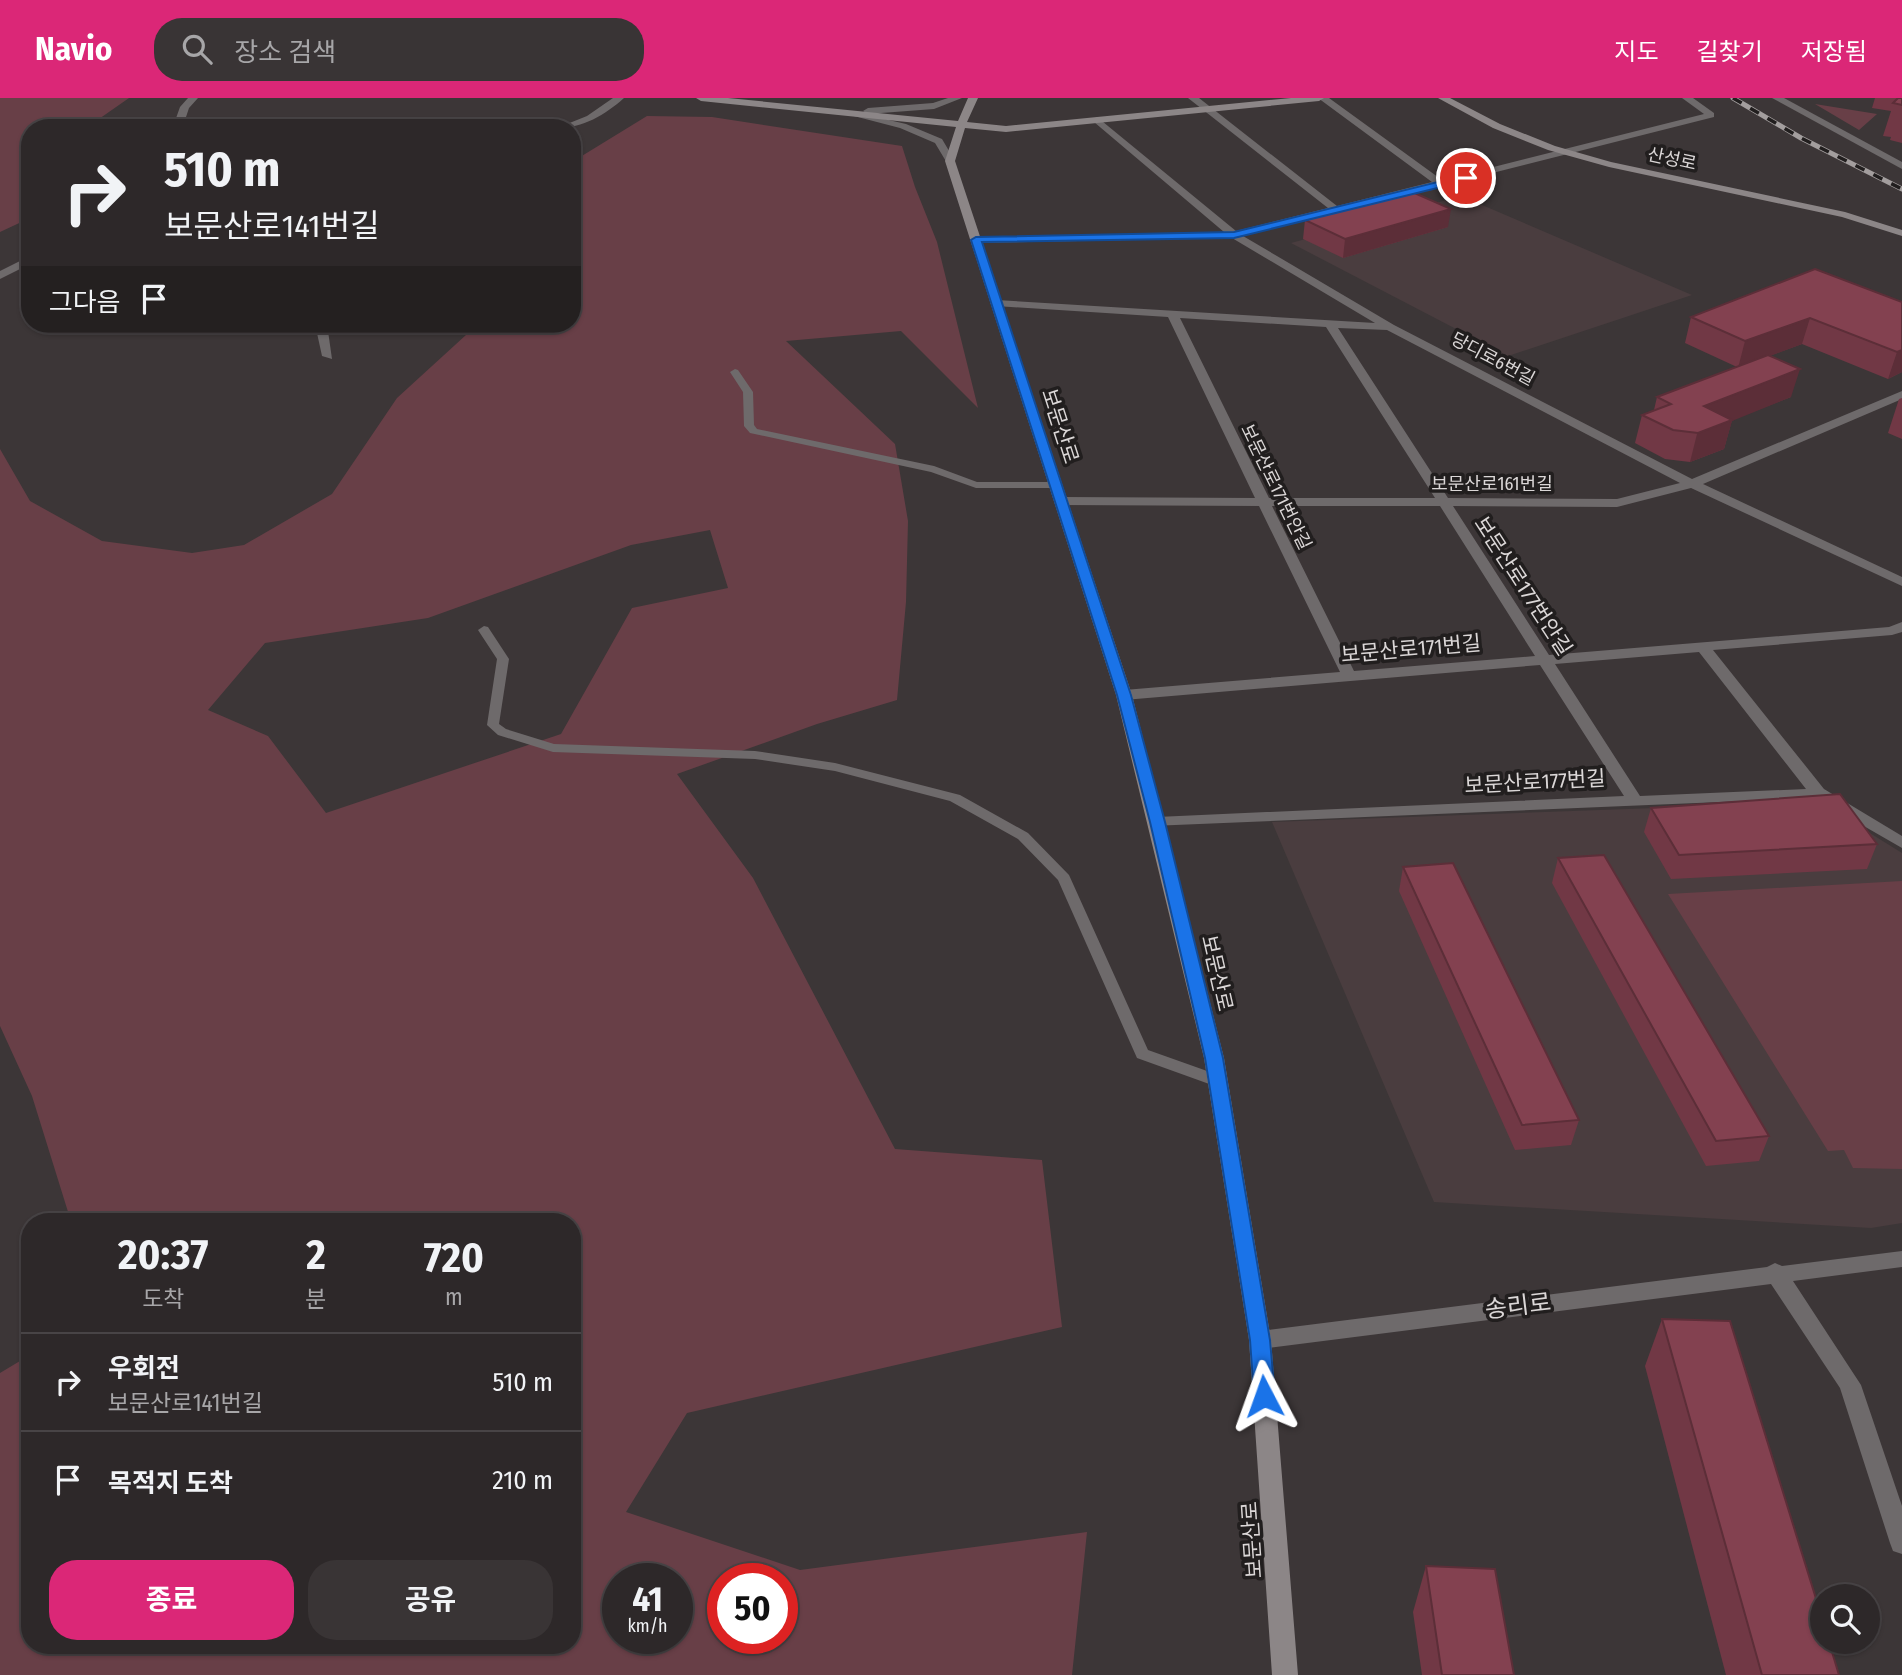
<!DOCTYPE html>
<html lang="ko">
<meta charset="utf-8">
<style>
:root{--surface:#2d2829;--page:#393435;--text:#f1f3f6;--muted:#a7a6a8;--line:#484446;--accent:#db2777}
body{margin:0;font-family:"Fira Sans Condensed","Noto Sans KR",sans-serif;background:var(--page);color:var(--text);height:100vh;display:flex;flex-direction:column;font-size:26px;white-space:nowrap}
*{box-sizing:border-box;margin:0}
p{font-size:23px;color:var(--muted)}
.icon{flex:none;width:38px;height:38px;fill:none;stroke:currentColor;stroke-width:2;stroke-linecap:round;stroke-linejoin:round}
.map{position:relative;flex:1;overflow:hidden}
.panel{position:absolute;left:21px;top:1115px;width:560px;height:441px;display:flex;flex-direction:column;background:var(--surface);border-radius:28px;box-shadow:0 2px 5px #0004,0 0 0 2px var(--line)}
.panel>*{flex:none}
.banner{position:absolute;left:21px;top:21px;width:560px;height:214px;border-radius:28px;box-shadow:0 2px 5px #0004,0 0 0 2px var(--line);background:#2d2829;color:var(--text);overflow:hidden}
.buttons{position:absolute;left:1810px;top:1486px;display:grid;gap:14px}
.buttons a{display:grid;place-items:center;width:70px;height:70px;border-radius:50%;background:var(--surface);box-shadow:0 2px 5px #0004,0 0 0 2px var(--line);font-size:35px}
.speed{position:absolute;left:602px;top:1465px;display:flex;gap:14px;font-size:35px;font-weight:700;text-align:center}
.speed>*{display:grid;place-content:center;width:91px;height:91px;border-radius:50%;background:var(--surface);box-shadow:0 2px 5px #0004,0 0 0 2px var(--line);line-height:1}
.speed small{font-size:18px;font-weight:400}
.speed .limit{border:10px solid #d22;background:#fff;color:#111}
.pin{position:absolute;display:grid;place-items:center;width:60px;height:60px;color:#fff;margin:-30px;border:4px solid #fff;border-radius:50%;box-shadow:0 2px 7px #0007}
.me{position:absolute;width:77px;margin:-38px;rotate:356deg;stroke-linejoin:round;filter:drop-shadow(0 0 5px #0008)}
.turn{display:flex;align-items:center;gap:24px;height:147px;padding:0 28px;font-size:32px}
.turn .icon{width:91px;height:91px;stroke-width:2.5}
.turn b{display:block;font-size:49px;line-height:60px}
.then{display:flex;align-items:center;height:66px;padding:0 28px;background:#0003;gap:14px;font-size:26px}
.eta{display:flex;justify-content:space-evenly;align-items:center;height:119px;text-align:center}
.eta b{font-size:42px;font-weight:700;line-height:49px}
.cta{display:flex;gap:14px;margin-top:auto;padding:14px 28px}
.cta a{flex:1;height:80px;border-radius:28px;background:var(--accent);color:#fff;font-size:28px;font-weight:700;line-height:80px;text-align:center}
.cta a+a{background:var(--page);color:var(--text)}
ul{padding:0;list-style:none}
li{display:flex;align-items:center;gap:21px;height:98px;padding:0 28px;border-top:2px solid var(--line)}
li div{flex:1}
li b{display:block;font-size:26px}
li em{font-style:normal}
header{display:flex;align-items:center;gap:42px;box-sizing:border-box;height:98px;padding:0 35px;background:var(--accent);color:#fff}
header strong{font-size:33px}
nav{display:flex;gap:38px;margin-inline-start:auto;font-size:24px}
.search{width:490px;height:63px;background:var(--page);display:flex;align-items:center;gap:18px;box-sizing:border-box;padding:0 24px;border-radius:28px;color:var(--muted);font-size:26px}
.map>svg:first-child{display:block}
.built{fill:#4a3d3f}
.green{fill:#683f47;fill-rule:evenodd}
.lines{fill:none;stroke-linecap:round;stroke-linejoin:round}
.service{fill:#6e6a6b;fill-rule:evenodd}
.minor{fill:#6e6a6b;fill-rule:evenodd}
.tertiary{fill:#6e6a6b;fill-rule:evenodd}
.secondary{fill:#8c8687;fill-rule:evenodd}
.rail-casing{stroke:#a39e9e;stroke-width:5}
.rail{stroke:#211e1e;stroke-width:3.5;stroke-dasharray:10;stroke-linecap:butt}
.wall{fill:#713845}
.shaded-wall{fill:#5c2e38}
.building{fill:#834150;stroke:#5c2e38;stroke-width:2}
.route{fill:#1a73e8;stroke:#114b97;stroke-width:2}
.labels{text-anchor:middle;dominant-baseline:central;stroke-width:7;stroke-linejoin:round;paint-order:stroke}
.far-street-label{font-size:18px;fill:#dbd7d7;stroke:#211e1e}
.street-label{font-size:21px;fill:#dbd7d7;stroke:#211e1e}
.near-street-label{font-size:24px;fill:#dbd7d7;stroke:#211e1e}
</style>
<header>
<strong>Navio</strong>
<div class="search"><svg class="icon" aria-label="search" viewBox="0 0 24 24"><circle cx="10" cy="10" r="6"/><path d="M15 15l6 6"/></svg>장소 검색</div>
<nav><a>지도</a><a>길찾기</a><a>저장됨</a></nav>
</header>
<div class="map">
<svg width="1902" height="1577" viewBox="0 0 1902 1577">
<rect width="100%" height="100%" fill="#3c3637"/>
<g class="built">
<polygon points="1461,98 1692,197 1508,258 1291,145"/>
<polygon points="1820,704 1902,755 1902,1125 1871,1130 1434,1104 1272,724"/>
</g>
<g class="green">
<polygon points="0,0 129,0 86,30 30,30 30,120 0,134"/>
<polygon points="1815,6 1877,16 1859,32"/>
<path d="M 647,18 L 712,19 L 902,48 L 915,89 L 937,144 L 978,310 L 901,233 L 786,243 L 895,346 L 908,423 L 906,504 L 897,602 L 817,626 L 677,676 L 753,780 L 895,1051 L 1042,1062 L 1062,1229 L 687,1315 L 626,1414 L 800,1472 L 1087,1434 L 1072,1577 L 0,1577 L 0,1275 L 30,1257 L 30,1547 L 572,1547 L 572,1124 L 68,1123 L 69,1117 L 32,998 L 0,928 L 0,351 L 30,403 L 102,443 L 192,455 L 244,447 L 332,396 L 397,300 L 478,226 L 572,226 L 572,64 ZM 710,432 L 728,490 L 632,510 L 561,636 L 326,715 L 268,638 L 208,612 L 265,545 L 428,520 L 631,447 ZM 618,1480 L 677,1480 L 677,1540 L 618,1540 ZM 723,1480 L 782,1480 L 782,1540 L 723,1540 Z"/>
<polygon points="1902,783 1902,1071 1853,1070 1844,1052 1828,1053 1668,796"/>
</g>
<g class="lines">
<g class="service">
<polygon points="735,271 738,272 753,294 754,327 757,331 934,368 977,384 1055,384 1060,387 1055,390 976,390 931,374 750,335 744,328 743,294 730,274"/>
<polygon points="484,528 488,529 509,561 499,626 506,631 554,646 755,653 835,665 960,697 1028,735 1069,777 1148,952 1224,979 1226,983 1224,987 1212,987 1137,960 1058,782 1018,741 950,703 835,673 755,661 553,654 498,637 487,627 497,561 478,532"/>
</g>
<g class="minor">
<polygon points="188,0 198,0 189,10 185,22 208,30 192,30 175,23 180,9"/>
<path d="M 613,0 L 624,0 C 605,17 583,30 557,30 L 587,18 Z"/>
<path d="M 1188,0 L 1199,0 L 1337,108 L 1432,84 L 1318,0 L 1329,0 L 1442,82 L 1704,16 L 1682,0 L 1693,0 L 1714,15 L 1714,19 L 1243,138 L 1394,227 L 1692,381 L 1902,293 L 1902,301 L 1703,386 L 1902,479 L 1902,488 L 1691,390 L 1617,409 L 1453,408 L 1549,557 L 1889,529 L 1902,524 L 1902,534 L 1892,537 L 1713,552 L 1824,691 L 1902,738 L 1902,750 L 1815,700 L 1151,728 L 1149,724 L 1157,719 L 1624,698 L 1540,567 L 1124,602 L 1116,597 L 1124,592 L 1340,574 L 1259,408 L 1061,407 L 1054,403 L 1061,399 L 1255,400 L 1168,219 L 996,208 L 990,205 L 996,202 L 1375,225 L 1232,140 L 976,145 L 971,142 L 976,139 L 1224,134 L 1094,24 L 1092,22 L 1097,19 L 1236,133 L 1328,110 ZM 1180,220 L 1326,229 L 1435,400 L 1269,400 ZM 1338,230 L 1387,232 L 1680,385 L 1617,401 L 1448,400 ZM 1272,408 L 1440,408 L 1535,558 L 1354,573 ZM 1699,554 L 1806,691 L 1640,698 L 1555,566 Z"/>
<polygon points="1772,0 1784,0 1902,64 1902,71"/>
<polygon points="30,158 30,166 0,181 0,173"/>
<polygon points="315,226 327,226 332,261 322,258"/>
<polygon points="1902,1153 1902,1169 1793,1183 1861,1287 1902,1408 1902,1456 1893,1453 1890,1445 1840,1290 1771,1186 1260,1251 1252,1248 1249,1242 1252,1236 1260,1233 1767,1169 1775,1165 1782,1168"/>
</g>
<g class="tertiary">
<polygon points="948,0 962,0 934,11 868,16 863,13 868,10 933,5"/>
<polygon points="850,13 906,26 942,41 955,63 947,65 935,45 900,30 850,17"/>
</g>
<g class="secondary">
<polygon points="696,0 728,0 958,23 968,0 978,0 967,24 1006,28 1291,0 1324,0 1319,3 1006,34 965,30 955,63 1132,597 1224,960 1271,1242 1298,1577 1272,1577 1249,1242 1204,960 1116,597 945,63 956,29 701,3"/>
<polygon points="1438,0 1450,0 1500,26 1555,48 1611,64 1845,114 1902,132 1902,138 1842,119 1609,69 1548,52 1493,30"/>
</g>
<g class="rail-casing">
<polyline id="rail" points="1733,0 1801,40 1902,91"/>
</g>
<use href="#rail" class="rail"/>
</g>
<g class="wall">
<polygon points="1875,0 1902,0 1902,45 1890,42 1891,39 1883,38 1891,13 1872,10"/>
<polygon points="1305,122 1448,129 1343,160 1303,141"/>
<polygon points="1902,204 1902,274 1888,281 1802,246 1769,258 1791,299 1732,322 1724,351 1690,364 1665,361 1635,345 1642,317 1654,312 1657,299 1737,269 1685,245 1691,219"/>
<polygon points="1902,300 1902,341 1888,335 1899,301"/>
<polygon points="1651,710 1877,746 1867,771 1671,781 1644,734"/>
<polygon points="1558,760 1769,1038 1759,1063 1706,1068 1552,785"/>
<polygon points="1403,769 1579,1022 1571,1047 1515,1052 1399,793"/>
<polygon points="1662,1221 1839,1577 1726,1577 1645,1268"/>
<polygon points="1426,1468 1514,1577 1422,1577 1413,1514"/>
</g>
<g class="shaded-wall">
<polygon points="1451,111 1448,129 1343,160 1345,141"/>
<polygon points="1810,220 1802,246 1738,270 1745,243"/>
<polygon points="1902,252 1902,274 1888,281 1897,254"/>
<polygon points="1800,271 1791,299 1732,323 1724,351 1690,364 1704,308"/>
</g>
<g class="building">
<polygon points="1898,0 1902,0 1902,7 1893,5"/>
<polygon points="1410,93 1451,111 1345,141 1305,122"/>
<polygon points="1815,171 1902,204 1902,252 1897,254 1810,220 1745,243 1691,219"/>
<polygon points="1768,257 1800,271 1704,308 1732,322 1698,335 1673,332 1642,317 1671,306 1657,299"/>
<polygon points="1840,696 1877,746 1679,757 1651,710"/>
<polygon points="1604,757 1769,1038 1716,1043 1558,760"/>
<polygon points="1453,765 1579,1022 1522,1027 1403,769"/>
<polygon points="1662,1221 1730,1223 1822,1520 1822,1544 1829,1544 1839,1577 1762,1577"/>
<polygon points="1426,1468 1495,1471 1514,1577 1442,1577"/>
</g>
<polygon class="route" points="1466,77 1470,82 1234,140 982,144 1131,597 1165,724 1223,960 1270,1242 1275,1298 1272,1304 1264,1307 1257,1304 1254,1298 1250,1242 1205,960 1150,724 1117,597 971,142 976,139 1234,134"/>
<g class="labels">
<g class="far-street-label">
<text transform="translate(1672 61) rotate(12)">산성로</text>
<text transform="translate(1493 261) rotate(28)">당디로6번길</text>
<text x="1492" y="386">보문산로161번길</text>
<text transform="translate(1276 389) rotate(64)">보문산로171번안길</text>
</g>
<g class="street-label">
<text transform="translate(1060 328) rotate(72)">보문산로</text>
<text transform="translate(1523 488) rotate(57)">보문산로177번안길</text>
<text transform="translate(1411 551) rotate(-5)">보문산로171번길</text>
<text transform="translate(1535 684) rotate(-3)">보문산로177번길</text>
<text transform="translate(1217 875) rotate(77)">보문산로</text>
<text transform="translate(1252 1442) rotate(-94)">보문산로</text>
</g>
<g class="near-street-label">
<text transform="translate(1518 1208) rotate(-7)">송리로</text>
</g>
</g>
</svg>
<div class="buttons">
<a><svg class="icon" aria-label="search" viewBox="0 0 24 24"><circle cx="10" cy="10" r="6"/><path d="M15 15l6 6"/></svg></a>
</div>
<div class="speed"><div>41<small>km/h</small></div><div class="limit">50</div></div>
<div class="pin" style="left:1466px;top:80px;background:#d93025"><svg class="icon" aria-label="arrive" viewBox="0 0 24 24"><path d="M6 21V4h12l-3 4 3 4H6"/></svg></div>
<svg class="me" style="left:1264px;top:1298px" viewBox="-20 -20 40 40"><path d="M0-17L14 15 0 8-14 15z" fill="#1a73e8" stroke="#fff" stroke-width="4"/></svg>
<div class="banner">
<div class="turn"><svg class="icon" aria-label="right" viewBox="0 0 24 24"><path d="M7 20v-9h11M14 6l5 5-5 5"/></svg><div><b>510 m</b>보문산로141번길</div></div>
<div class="then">그다음<svg class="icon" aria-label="arrive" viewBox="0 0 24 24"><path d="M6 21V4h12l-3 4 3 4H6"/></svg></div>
</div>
<section class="panel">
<div class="eta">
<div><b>20:37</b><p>도착</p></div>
<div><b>2</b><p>분</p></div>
<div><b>720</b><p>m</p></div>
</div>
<ul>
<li><svg class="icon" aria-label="right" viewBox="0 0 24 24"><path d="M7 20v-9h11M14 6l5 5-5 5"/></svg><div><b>우회전</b><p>보문산로141번길</p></div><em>510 m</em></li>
<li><svg class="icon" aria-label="arrive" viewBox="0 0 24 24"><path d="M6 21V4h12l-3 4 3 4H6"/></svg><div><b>목적지 도착</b></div><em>210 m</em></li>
</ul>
<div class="cta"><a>종료</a><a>공유</a></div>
</section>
</div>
